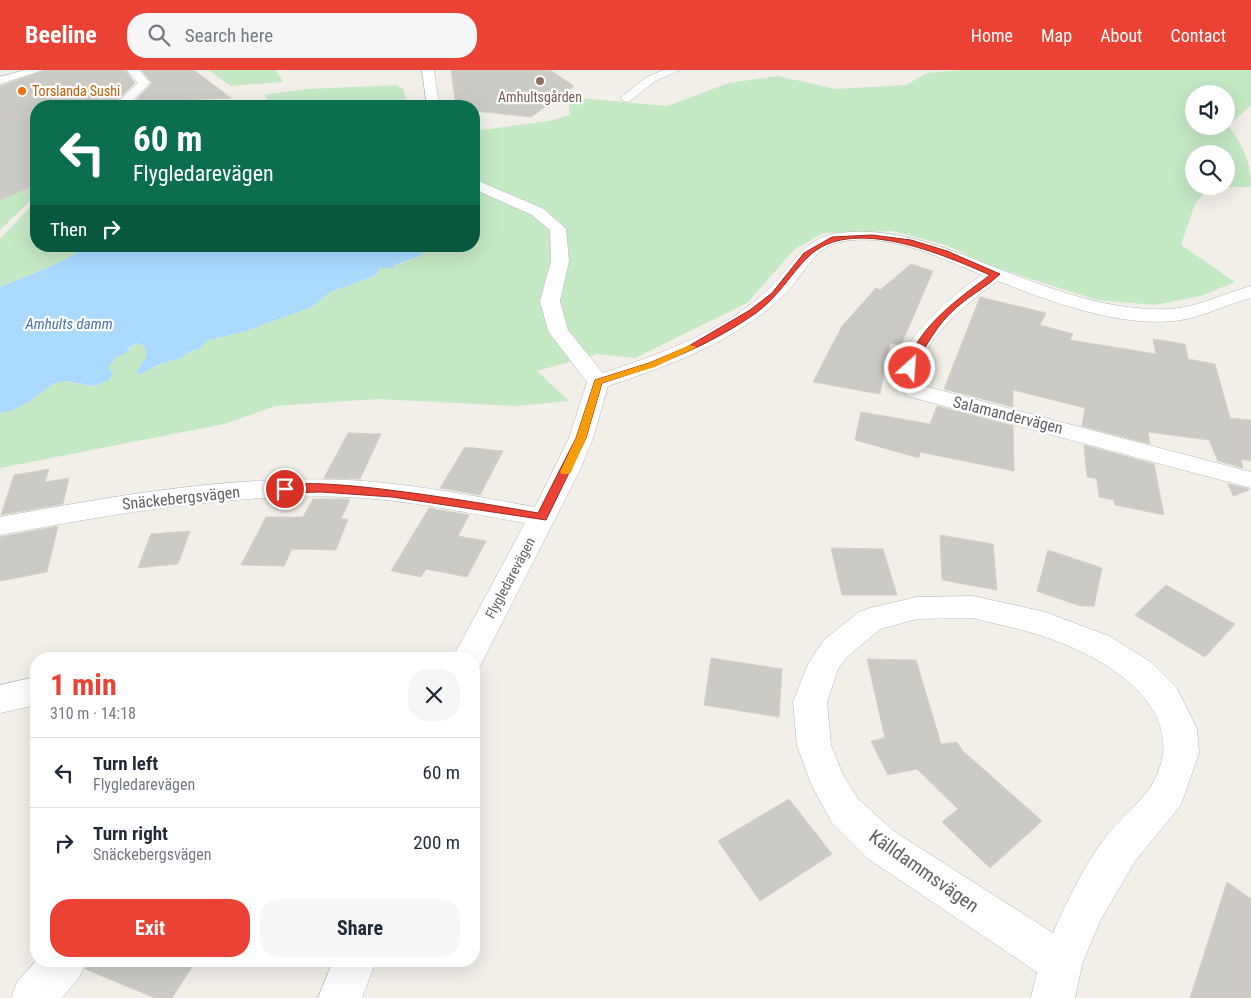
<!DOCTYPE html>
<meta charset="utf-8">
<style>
:root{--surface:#fff;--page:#f6f6f7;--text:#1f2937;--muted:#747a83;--line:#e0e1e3;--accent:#ea4335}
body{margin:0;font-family:"Roboto Condensed",sans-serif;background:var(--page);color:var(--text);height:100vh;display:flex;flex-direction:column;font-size:19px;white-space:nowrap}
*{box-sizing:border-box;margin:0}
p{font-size:16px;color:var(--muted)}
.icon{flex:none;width:28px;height:28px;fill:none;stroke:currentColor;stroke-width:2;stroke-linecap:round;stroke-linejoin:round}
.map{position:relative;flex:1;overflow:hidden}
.sheet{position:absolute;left:30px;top:582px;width:450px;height:315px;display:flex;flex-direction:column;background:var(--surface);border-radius:20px;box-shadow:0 5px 20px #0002}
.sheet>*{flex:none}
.guide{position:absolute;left:30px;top:30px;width:450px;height:152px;border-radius:20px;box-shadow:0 5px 20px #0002;background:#0b6e4f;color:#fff;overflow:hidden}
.fabs{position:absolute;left:1185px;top:15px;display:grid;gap:10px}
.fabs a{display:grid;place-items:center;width:50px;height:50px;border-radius:50%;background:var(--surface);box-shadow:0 5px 20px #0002;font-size:25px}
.pin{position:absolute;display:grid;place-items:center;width:42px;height:42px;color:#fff;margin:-21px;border:2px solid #fff;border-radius:50%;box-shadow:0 1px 5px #0007}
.me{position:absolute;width:55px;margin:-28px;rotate:26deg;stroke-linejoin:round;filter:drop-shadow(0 0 4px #0008)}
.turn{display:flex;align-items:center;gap:18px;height:105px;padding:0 20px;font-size:22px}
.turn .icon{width:65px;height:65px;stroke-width:2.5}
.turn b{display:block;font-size:35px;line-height:42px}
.then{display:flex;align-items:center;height:48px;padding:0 20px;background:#0003;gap:10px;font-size:19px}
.round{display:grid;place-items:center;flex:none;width:52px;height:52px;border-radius:20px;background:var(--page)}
.overview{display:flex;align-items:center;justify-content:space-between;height:85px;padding:0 20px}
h1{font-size:30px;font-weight:700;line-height:38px;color:var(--accent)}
.primary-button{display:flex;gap:10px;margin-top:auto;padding:10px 20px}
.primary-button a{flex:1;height:58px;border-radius:20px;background:var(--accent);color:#fff;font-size:20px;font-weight:700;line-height:58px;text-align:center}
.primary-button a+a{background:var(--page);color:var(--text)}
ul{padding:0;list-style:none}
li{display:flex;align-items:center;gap:15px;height:70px;padding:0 20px;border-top:1px solid var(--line)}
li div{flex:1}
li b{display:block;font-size:19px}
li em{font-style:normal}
header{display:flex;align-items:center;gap:30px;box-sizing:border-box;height:70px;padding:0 25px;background:var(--accent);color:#fff}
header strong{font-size:24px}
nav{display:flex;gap:28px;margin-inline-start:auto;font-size:18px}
.search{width:350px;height:45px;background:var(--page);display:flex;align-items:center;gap:12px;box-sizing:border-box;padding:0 18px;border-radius:20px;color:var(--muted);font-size:19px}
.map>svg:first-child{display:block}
.green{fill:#c5e8c5;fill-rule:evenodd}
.water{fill:#aadaff}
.building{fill:#cccac5;stroke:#d6d1c6}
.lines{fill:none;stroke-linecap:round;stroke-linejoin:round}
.street-casing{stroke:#b5b8bc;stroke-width:1}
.secondary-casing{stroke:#b6babf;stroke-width:1}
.street{fill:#fff;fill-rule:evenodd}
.secondary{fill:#fff;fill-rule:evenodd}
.route{fill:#ea4335;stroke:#982c22}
.slow{fill:#f59e0b}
.education-dot{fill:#8d6e63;stroke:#fff;stroke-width:2}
.food-dot{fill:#e8710a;stroke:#fff;stroke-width:2}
.labels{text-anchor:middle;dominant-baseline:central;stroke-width:4.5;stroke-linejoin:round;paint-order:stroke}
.far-food-label{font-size:14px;fill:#c56008;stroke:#fff;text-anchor:start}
.far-education-label{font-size:14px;fill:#785e54;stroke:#fff}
.far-street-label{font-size:14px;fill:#5f6368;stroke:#fff}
.far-water-label{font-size:15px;font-style:italic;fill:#4174aa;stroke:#fff}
.street-label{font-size:16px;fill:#5f6368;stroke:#fff}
.near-street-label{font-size:19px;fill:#5f6368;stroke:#fff}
</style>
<header>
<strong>Beeline</strong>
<div class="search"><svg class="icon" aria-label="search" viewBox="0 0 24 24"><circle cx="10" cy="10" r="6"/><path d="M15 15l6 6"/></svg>Search here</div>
<nav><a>Home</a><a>Map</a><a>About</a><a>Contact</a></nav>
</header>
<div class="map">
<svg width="1251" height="928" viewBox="0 0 1251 928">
<rect width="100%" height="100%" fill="#f1efe8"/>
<g class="green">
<polygon points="208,0 276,0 283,12 231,16"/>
<path d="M 962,0 L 1251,0 L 1251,35 L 1228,56 C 1243,73 1251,94 1251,117 L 1209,117 L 1195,134 L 1181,175 L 1235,212 L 1201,226 L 1155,235 L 1097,230 L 991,196 L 946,175 L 892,161 L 823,163 L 795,179 L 747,233 L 635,288 L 597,284 L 537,301 L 569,331 L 516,336 L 378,329 L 275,336 L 224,354 L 0,398 L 0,343 L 11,341 L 29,332 L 53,314 L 64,311 L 94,316 L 115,288 L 129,281 L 127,280 L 138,273 L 145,276 L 146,287 L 136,302 L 140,305 C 146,301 152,298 159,295 C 171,290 182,290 192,280 L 198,280 L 206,271 L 246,261 L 312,237 L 330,222 L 375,206 L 379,198 L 403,193 L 420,186 L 434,176 L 474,176 L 474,61 L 549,51 L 570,45 L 568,27 L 667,36 L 729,13 L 778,6 L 836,19 L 906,15 L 927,3 ZM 1194,24 L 1226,24 L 1226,56 L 1194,56 ZM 1194,84 L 1226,84 L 1226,116 L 1194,116 Z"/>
<polygon points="397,15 404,20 407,36 272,36 264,25 308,19"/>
<polygon points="36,115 36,125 0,160 0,130"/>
<path d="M 36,131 L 36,176 L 86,176 C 60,196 30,204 0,217 L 0,169 Z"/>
</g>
<path class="water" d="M 86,176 L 434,176 L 420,186 L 395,195 L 394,198 L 379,198 L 375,206 L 330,222 L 312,237 L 246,261 L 206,271 L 198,280 L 192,280 C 182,290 171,290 158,295 C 152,298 146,301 140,305 L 136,302 L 146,287 L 145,276 L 138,273 L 127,279 L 130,281 L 115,288 L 108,298 L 113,302 L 109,310 L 94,316 L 65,311 L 53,314 L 29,332 L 11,341 L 0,343 L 0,217 C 30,204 60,196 86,176 Z"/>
<g class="building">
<polygon points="45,0 125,0 135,13 115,33 107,33 103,36 36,36 36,115 0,130 0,16"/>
<polygon points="141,0 194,0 231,28 134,32 152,13"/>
<polygon points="451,0 550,0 574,16 531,47 474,41 474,36 456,36"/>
<polygon points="911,194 933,201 901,275 890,273 880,324 813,312 842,256 876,218 880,220"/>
<polygon points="980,227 1046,243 1040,255 1073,264 1070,270 1156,284 1153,269 1185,274 1188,289 1215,294 1230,348 1251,350 1251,391 1241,389 1243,398 1218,391 1209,370 1148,362 1150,374 1082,356 1085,338 1013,320 1013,337 944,319"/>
<polygon points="937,336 1013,356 1014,401 920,382 919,388 855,370 861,342 930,354"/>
<polygon points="348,363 381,364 360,409 324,408"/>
<polygon points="1084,375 1154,394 1164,445 1115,435 1114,430 1099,427 1097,409 1087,407"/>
<polygon points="465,377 503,381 480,425 440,418"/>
<polygon points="49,399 45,412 69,408 63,434 1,445 14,405"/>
<polygon points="1228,414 1249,419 1249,420 1233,426"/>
<polygon points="313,429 350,429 341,449 348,449 336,480 292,479 284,496 241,495 266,447 303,447"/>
<polygon points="429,438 469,445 458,466 486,471 467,507 426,499 421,507 391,501"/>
<polygon points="58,456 47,502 0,511 0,467"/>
<polygon points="190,461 178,494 138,498 151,464"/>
<polygon points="940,465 993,474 997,520 942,510"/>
<polygon points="831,478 883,479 897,525 842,525"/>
<polygon points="1048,480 1102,498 1094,536 1080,536 1037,521"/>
<polygon points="1166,515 1235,554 1205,587 1135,545"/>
<polygon points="711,588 782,599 779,647 704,635"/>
<polygon points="867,589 916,590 941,674 957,672 963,681 1042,751 990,798 942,752 958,739 917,699 888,705 871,671 885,668"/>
<polygon points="789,729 832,784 760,831 718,771"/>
<polygon points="1227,812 1251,829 1251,928 1190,928"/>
<polygon points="88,891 196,891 172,928 155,928 85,899"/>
</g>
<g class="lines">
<g class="street-casing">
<g id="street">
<polygon points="127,0 139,0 150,13 127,36 114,36 138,13"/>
<polygon points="422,0 434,0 439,36 427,36"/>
<polygon points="664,0 680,0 655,11 630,31 626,32 620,28 647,7"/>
<path d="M 474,109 L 544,139 L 566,159 L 569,191 L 560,231 L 568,260 L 603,303 C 661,284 725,261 770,218 C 792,196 804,167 839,163 C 895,156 947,178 999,199 C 1053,220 1112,242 1171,239 C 1198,237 1225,223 1251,216 L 1251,228 C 1227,234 1205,246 1181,250 C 1124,259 1051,232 998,211 C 974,227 903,282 924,316 L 1251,402 L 1251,418 L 907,326 C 904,322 900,317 899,312 C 889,277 957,221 982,205 C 939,187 884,160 836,173 C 816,179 805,200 793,215 C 784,226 773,235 762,244 C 717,278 662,298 608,316 L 593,368 L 580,400 L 479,598 L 474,600 L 474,589 L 452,589 L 525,453 C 466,443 406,429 346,427 C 229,423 114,444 0,465 L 0,447 C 114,426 230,405 347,410 C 410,413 472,426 535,437 L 569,368 L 587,312 L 548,261 L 540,231 L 551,191 L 550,160 L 532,145 L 474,119 Z"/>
<path d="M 973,526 L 1045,542 L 1109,566 L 1151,592 L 1176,617 L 1197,659 L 1199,683 L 1181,735 L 1135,791 L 1100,851 L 1082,894 L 1075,928 L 1031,928 L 1037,902 L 867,788 L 832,753 L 811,714 L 797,675 L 793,632 L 808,594 L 823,571 L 859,542 L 870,538 L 917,527 ZM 973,548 C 995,554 1018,558 1039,565 C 1100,584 1195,636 1153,713 C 1144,730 1121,748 1108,764 C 1085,793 1068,829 1053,863 L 895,762 L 858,729 L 843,705 L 831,675 L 827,632 L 838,599 L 845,589 L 880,559 L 917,549 Z"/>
<polygon points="36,607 36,635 0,643 0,615"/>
<polygon points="36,891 86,891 80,906 62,928 11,928 17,912"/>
<polygon points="333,891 376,891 362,928 318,928"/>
</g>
</g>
<g class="secondary-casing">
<polygon id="secondary" points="25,0 43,0 0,14 0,7"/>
</g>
<use href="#street" class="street"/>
<use href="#secondary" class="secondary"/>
</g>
<path class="route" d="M 872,165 L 911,170 L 947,181 L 1000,204 C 987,217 970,225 957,237 C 937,254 925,277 913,300 L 906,298 C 917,257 958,229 990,205 C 944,185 851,144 808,187 C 789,206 779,226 756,243 C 709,276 657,296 602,313 L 586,368 L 546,450 L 392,427 L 321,422 L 285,423 L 279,419 C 296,400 504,437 538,443 L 576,368 L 595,310 L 649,293 L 687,277 L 750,240 L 772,223 L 804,183 L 832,167 Z"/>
<polygon class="slow" points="690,275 697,277 655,297 602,313 586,368 571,402 569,404 562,404 560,402 576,368 595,310 649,293"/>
<circle class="education-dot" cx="540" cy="11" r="5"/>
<circle class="food-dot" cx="22" cy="21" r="5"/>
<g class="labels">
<g class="far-food-label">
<text x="32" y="21">Torslanda Sushi</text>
</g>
<g class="far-education-label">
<text x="540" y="27">Amhultsgården</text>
</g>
<g class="far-street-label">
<text transform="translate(510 508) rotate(-62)">Flygledarevägen</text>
</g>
<g class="far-water-label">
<text x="69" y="254">Amhults damm</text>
</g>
<g class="street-label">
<text transform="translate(1008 345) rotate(14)">Salamandervägen</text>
<text transform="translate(181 428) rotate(-6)">Snäckebergsvägen</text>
</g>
<g class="near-street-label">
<text transform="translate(924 801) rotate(35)">Källdammsvägen</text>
</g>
</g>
</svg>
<div class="fabs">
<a><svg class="icon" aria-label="sound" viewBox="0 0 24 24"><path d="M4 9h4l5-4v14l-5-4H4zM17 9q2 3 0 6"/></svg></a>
<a><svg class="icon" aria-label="search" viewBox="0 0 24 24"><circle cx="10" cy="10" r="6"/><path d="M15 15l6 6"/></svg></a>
</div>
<div class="pin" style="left:285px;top:419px;background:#d93025"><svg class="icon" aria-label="arrive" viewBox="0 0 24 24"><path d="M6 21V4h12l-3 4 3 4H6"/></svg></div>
<svg class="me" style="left:910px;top:298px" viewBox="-20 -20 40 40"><circle r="17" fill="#ea4335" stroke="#fff" stroke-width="3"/><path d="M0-11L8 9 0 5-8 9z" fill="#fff"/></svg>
<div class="guide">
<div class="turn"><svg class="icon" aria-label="left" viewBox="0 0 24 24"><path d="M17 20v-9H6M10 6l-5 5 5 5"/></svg><div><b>60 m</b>Flygledarevägen</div></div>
<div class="then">Then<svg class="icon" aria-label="right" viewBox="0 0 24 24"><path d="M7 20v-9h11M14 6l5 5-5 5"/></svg></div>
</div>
<section class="sheet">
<div class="overview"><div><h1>1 min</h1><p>310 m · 14:18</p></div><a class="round"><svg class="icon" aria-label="close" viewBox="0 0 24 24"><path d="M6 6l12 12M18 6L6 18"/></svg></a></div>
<ul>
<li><svg class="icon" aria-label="left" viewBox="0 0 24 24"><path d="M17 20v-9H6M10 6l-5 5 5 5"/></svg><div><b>Turn left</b><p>Flygledarevägen</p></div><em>60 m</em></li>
<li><svg class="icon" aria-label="right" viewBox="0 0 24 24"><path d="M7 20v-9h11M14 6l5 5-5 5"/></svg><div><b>Turn right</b><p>Snäckebergsvägen</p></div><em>200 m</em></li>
</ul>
<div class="primary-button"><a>Exit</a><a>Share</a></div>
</section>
</div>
